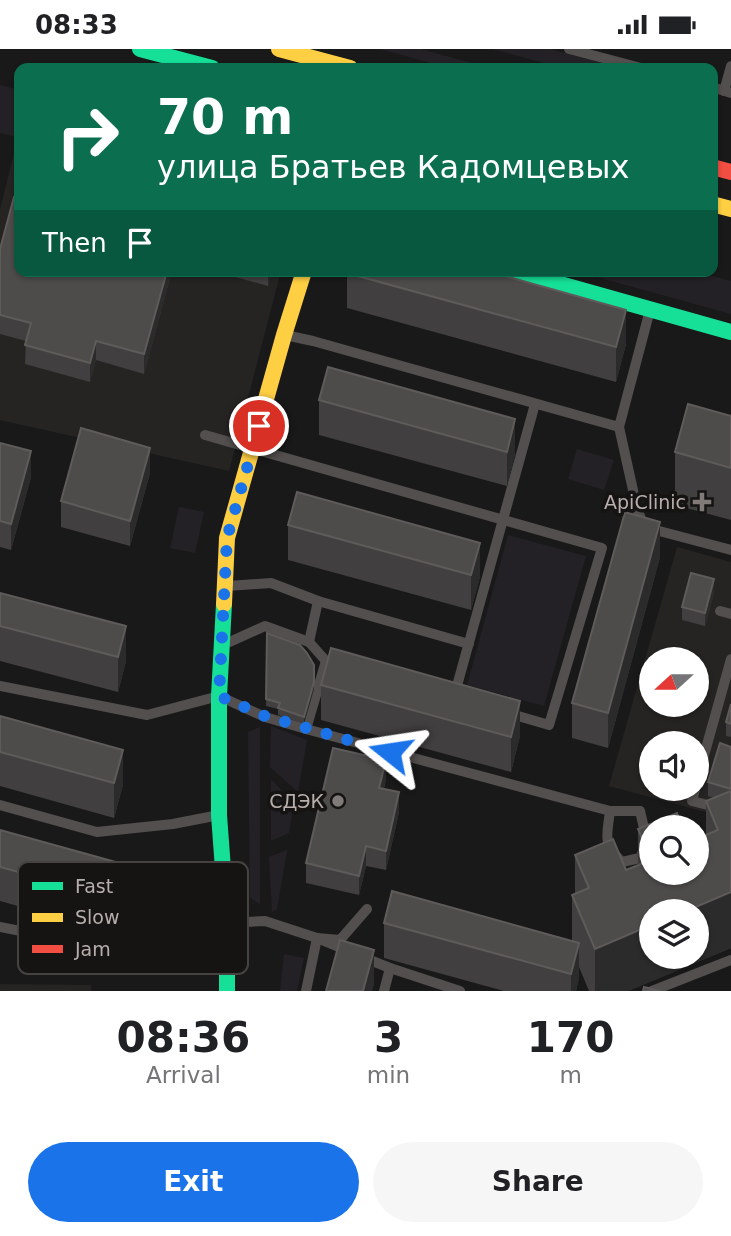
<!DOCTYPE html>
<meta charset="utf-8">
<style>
:root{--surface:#fff;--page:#f6f6f6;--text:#202124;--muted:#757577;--accent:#1a73e8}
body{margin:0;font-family:"DejaVu Sans",sans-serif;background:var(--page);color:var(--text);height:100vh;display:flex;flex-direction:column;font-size:26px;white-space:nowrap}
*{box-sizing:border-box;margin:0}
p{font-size:23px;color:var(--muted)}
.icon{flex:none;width:38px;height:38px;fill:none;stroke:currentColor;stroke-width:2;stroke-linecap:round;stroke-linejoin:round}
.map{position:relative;height:942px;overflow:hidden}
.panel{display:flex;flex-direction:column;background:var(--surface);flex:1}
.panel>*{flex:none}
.top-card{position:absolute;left:14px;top:14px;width:704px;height:214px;border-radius:14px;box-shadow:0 2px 5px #0004;background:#0b6e4f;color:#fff;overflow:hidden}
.needle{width:46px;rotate:249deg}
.buttons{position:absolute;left:639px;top:598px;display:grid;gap:14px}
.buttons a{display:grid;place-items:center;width:70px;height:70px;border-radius:50%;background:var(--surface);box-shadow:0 2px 5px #0004;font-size:35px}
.pin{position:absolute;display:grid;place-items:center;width:60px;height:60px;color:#fff;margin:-30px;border:4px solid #fff;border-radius:50%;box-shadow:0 2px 7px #0007}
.me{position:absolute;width:77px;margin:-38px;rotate:285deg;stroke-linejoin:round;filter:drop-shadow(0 0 5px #0008)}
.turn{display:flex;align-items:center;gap:24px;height:147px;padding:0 28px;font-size:32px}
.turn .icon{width:91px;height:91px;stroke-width:2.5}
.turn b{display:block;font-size:49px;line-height:60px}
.then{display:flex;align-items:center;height:66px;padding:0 28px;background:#0003;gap:14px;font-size:26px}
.eta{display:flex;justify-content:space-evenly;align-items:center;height:119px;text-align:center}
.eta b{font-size:42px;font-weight:600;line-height:49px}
.button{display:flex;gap:14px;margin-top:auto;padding:14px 28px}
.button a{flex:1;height:80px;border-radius:42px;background:var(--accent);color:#fff;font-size:28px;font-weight:600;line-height:80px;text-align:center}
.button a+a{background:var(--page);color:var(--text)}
.status{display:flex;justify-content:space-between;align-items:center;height:49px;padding:0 35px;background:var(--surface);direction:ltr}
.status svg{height:19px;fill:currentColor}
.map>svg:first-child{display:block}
.built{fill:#262423;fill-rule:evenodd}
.green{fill:#242126}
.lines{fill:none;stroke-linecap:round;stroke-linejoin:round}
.lane{stroke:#524f4e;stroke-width:10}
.fast{stroke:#16e098;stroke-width:16}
.slow{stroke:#ffcf43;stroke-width:16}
.jam{stroke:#f24e42;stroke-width:16}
.wall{fill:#413f3f}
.shaded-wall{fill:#2c2b2b}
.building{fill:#4e4b4b;stroke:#5e5b5a;stroke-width:2}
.route{stroke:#1a73e8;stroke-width:12;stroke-dasharray:0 21.6}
.poi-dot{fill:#807a79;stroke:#151413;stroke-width:2.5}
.labels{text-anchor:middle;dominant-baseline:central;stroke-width:7;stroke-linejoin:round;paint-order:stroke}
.poi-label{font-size:19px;fill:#b8aeac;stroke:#151413;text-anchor:end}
.key{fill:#151413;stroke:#464241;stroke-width:2}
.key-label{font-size:19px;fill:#b8aeac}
</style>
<div class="status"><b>08:33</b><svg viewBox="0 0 49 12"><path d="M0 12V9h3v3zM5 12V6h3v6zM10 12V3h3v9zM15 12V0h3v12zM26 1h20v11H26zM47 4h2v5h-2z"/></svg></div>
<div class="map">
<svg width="731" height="942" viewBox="0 0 731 942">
<rect width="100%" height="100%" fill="#191919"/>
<g class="built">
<polygon points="14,104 19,105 19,222 281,222 229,422 0,371 0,161"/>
<path d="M 677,498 L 731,513 L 731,770 L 609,737 ZM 651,611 L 696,611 L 696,656 L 651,656 ZM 651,695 L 696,695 L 696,740 L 651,740 Z"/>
<polygon points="0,935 91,936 91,942 0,942"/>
</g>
<g class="green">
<polygon points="380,0 421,0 490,19 449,19"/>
<polygon points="493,0 550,0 621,19 562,19"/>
<polygon points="0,36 19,41 19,89 0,84"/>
<polygon points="575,222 694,222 731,232 731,265"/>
<polygon points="577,400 614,411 604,441 568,430"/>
<polygon points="179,458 204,463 195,504 170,499"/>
<polygon points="508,486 586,507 544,657 467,636"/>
<polygon points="271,677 307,691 298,743 270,718"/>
<polygon points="260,678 260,855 250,849 248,683"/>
<polygon points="271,730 294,755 289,784 271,792"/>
<polygon points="287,801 277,860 272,863 269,808"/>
<polygon points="284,905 304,909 297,942 280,942"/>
</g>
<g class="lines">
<g class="lane">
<polyline points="569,0 641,19"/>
<polyline points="712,38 731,44"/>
<polyline points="724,42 731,17"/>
<polyline points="285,286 313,292 619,378 650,261"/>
<polyline points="619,378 637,459 644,478 731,501"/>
<polyline points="205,386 602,499 549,676 508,664"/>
<polyline points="227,537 271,534 318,552 469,595"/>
<polyline points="720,562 731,565"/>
<polyline points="309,593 318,552"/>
<polyline points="223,596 265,577 309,593 326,612 339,616"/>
<path d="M 0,637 L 147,666 L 219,647 L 265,668 L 306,680 L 610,762 L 640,762 L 647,792 L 640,809 L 622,813 C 602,794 607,788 610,762"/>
<polyline points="455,644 535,355"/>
<polyline points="306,680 326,612"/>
<polyline points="696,735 731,610"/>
<polyline points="695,740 692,752 731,762"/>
<polyline points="0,756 97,783 173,775 219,766"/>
<polyline points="228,874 265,872 317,889 348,902"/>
<polyline points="0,878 130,904 226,897"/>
<polyline points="362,908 390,919 460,942"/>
<polyline points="306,942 317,889 340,891 367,860"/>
<polyline points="384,942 390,919"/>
<polyline points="652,942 731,911"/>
</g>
<g class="fast">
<polyline points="140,0 212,19"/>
<polyline points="514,222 731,283"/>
<polyline points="224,555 219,647 219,766 227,874 227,942"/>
</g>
<g class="slow">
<polyline points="279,0 350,19"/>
<polyline points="712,155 731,160"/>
<polyline points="224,555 227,489 284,286 304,222"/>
</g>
<polyline class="jam" points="712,118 731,123"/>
</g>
<g class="wall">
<polygon points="0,200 19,222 172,222 144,325 96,311 90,333 25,315 26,292 0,285"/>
<polygon points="214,222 272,222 268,237"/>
<polygon points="347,224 626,295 616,333 347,259"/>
<polygon points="319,351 515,405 507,437 319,386"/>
<polygon points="731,367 731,471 675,456 675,403"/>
<polygon points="0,394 31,428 11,501 0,498"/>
<polygon points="150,424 130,497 61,478 61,452"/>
<polygon points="288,476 480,528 471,561 288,511"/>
<polygon points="660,508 608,699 572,689 572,654"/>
<polygon points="0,544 126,612 118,643 0,612"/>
<polygon points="714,544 705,577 682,571 682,558"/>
<polygon points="267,584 314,616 314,640 304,675 278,666 278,660 266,657"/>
<polygon points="321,636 520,687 511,723 321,671"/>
<polygon points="731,655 731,688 726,687 726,673"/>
<polygon points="0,667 123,736 114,769 0,737"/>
<polygon points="731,698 731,899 628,942 589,942 579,918 579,929 576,942 504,942 384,909 384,874 572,892 572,846 575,844 575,806 626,821 638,816 638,780 677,764 651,824 706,786 706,752 715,749 708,747 708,733"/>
<polygon points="386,730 384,740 399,763 386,821 366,817 359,846 306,834 306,814"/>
<polygon points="0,781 130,851 121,886 0,852"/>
</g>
<g class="shaded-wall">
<polygon points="167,222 172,222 144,325 144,305"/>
<polygon points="268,222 272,222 268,237"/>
<polygon points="626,261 626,295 616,333 616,298"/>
<polygon points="96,292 96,311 90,333 90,314"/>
<polygon points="515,370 515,405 507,437 507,403"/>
<polygon points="150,399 150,424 130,497 130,472"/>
<polygon points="31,402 31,428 11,501 11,475"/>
<polygon points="660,473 660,508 608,699 608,664"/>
<polygon points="480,494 480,528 471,561 471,526"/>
<polygon points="714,530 714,544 705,577 705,564"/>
<polygon points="126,577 126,612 118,643 118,608"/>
<polygon points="314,633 314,640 304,675 304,668"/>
<polygon points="520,652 520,687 511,723 511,688"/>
<polygon points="123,701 123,736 114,769 114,734"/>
<polygon points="386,711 386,730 379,758 379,739"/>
<polygon points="399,743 399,763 386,821 386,802"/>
<polygon points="366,797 366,817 359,846 359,827"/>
<polygon points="130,817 130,851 121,886 121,851"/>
<polygon points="731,843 731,899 628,942 595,942 595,900 651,876 651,908 696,908 696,863 684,863"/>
<polygon points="579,894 579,929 576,942 571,942 571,925"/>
<polygon points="374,901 374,936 372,942 363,942"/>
</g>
<g class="building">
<polygon points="14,148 19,149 19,222 167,222 144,305 96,292 90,314 25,296 31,274 0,266 0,200"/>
<polygon points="348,222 487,222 626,261 616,298 347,224"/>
<polygon points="328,318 515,370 507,403 319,351"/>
<polygon points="688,355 731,367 731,419 675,403"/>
<polygon points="81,379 150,399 130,472 61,452"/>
<polygon points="0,394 31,402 11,475 0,472"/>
<polygon points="297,443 480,494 471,526 288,476"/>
<polygon points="625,463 660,473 608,664 572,654"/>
<polygon points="691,524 714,530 705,564 682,558"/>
<polygon points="0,544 126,577 118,608 0,577"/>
<polygon points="267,584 300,596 307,604 314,616 314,633 304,668 278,659 280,654 266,650"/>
<polygon points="331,599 520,652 511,688 321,636"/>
<polygon points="731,655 731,675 726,673"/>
<polygon points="0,667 123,701 114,734 0,703"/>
<polygon points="720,694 731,698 731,740 708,733"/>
<polygon points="333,699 386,711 379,739 399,743 386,802 366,797 359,827 306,814"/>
<polygon points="731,742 731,843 684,863 651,863 651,876 595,900 572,846 589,839 575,806 613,790 626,821 651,811 651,824 696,824 696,790 718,781 706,752"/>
<polygon points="677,764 683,779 651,779 651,810 638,780"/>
<polygon points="0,781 130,817 121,851 0,818"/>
<polygon points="392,842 579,894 571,925 384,874"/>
<polygon points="340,891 374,901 363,942 326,942"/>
<polygon points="644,938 660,942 643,942"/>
</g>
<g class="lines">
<polyline class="route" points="259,377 227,489 219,647 265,667 390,703"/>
</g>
<g class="poi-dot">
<path d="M698.5 442.5h7v7h7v7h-7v7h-7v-7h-7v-7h7z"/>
<circle cx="338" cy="752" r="7"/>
</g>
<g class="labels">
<g class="poi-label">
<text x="686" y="453">ApiClinic</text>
<text x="324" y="752">СДЭК</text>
</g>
</g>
<rect x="18" y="813" width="230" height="112" rx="10" class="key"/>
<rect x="32" y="833" width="31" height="8" fill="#16e098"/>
<rect x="32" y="864" width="31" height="9" fill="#ffcf43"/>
<rect x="32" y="896" width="31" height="8" fill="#f24e42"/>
<g class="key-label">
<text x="75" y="844">Fast</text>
<text x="75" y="875">Slow</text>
<text x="75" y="907">Jam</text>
</g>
</svg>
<div class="buttons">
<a><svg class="needle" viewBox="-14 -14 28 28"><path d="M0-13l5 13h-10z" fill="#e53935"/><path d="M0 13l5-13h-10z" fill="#757577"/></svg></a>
<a><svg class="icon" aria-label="sound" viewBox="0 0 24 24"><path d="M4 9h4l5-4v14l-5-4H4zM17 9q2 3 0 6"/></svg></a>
<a><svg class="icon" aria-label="search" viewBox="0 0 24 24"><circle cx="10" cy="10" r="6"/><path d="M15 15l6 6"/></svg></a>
<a><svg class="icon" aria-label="layers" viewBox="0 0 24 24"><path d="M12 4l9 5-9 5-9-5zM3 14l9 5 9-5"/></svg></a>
</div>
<div class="pin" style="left:259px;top:377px;background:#d93025"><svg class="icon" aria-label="arrive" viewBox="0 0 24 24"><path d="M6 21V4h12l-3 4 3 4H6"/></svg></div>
<svg class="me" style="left:390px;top:703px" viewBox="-20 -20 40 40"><path d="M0-17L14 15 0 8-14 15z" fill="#1a73e8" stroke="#fff" stroke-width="4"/></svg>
<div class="top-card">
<div class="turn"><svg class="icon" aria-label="right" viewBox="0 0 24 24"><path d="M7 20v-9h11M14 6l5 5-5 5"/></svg><div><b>70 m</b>улица Братьев Кадомцевых</div></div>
<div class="then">Then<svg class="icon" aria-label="arrive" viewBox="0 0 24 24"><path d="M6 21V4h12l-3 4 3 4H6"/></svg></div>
</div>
</div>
<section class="panel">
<div class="eta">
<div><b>08:36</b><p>Arrival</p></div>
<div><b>3</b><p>min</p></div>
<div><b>170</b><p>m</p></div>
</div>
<div class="button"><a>Exit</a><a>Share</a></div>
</section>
